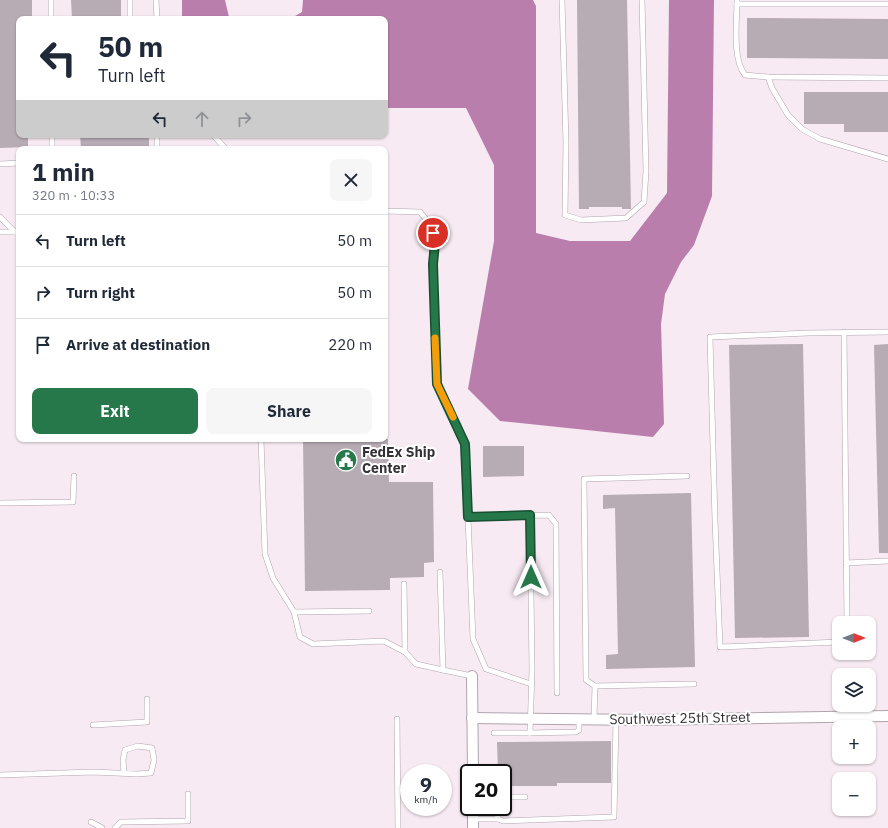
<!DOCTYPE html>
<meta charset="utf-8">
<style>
:root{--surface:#fff;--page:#f6f6f7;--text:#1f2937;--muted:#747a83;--line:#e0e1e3;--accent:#26784a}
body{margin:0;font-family:"IBM Plex Sans",sans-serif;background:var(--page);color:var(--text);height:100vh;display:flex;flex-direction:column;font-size:15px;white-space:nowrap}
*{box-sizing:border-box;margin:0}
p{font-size:13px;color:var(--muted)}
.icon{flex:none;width:22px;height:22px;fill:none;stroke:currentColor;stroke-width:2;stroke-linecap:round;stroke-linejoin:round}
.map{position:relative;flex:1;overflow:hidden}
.panel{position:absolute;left:16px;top:146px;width:372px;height:296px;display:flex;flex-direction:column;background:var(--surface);border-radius:8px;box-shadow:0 1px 3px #0004}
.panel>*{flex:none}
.top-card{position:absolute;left:16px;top:16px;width:372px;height:122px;border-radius:8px;box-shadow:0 1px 3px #0004;background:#fff;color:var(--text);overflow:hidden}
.needle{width:26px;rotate:90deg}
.controls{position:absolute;left:832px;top:616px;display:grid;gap:8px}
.controls a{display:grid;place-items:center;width:44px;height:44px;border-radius:8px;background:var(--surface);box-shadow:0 1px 3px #0004;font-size:20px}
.speed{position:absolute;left:400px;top:764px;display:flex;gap:8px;font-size:20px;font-weight:700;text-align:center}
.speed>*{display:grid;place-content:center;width:52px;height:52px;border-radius:50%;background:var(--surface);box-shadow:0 1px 3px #0004;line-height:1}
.speed small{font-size:10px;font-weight:400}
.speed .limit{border:2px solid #111;border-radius:6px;background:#fff;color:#111}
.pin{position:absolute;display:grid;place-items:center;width:34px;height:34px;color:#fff;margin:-17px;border:2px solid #fff;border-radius:50%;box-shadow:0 1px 4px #0007}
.me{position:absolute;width:44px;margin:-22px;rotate:0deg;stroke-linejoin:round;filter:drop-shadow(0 0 3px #0008)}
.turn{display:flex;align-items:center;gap:14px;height:84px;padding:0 16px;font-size:18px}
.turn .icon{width:52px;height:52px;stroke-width:2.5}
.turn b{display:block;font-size:28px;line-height:34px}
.lanes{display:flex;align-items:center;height:38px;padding:0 16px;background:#0003;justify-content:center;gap:20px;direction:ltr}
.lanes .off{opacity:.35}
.round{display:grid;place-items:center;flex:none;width:42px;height:42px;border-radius:8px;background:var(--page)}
.summary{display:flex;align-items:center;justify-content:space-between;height:68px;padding:0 16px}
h1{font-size:24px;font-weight:700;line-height:30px}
.button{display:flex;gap:8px;margin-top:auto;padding:8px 16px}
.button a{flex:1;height:46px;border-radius:8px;background:var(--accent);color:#fff;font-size:16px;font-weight:700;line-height:46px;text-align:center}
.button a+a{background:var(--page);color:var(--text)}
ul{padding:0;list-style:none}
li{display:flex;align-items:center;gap:12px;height:52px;padding:0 16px;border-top:1px solid var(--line)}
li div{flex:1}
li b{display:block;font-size:15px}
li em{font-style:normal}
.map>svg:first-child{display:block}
.water{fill:#ba7ead}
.building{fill:#b7abb4}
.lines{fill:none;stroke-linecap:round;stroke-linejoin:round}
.service-casing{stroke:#b0a4ad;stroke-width:6}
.minor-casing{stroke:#b0a4ad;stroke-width:12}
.service{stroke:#fff;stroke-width:5}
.minor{stroke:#fff;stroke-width:10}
.route-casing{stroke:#194e30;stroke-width:10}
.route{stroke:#26784a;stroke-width:7}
.slow{stroke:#f59e0b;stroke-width:7}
.labels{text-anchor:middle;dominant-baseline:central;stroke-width:4;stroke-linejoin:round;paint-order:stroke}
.poi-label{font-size:14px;font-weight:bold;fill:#353034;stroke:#fff;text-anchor:start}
.street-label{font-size:14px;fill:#353034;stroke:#fff}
</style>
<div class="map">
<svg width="888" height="828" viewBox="0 0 888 828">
<rect width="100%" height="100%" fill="#f7eaf3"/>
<g class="water">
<polygon points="182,0 225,0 229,17 233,19 182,19"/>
<polygon points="303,0 533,0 536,6 536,233 570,241 630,241 667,193 669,0 714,0 712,196 694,245 681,262 665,294 661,324 664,424 653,437 500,421 468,389 494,241 494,165 466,108 385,108 385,19 290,19 302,12"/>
</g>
<g class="building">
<polygon points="0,0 32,0 32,19 19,19 19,135 28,135 28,147 0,148"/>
<polygon points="71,0 121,0 121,19 72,19"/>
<polygon points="577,0 627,0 631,209 622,209 622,207 589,207 589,209 579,209"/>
<polygon points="747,18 888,19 888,59 747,58"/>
<polygon points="804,92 888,92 888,132 844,132 844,124 804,124"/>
<polygon points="80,135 149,135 149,146 146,149 81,149"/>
<polygon points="803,344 809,637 735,638 729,345"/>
<polygon points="888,344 888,553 879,553 874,345"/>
<polygon points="303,439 388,439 389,482 433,482 434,562 424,563 424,577 390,578 390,590 305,591"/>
<polygon points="483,446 524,446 524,476 483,477"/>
<polygon points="691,493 695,667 606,669 606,655 618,654 615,508 603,509 603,495"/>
<polygon points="611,741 611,783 557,783 557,786 503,786 503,773 498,773 497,742"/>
</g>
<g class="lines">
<g class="service-casing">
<g id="service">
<polyline points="51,0 51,19"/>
<polyline points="130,0 130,19"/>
<polyline points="156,0 157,19"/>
<polyline points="562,0 566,142 565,215 581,220 626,218 644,202 646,171 642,0"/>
<path d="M 737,0 C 737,21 732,59 745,75 L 768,77 L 888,78"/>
<polyline points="737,4 888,4"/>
<polyline points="768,77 772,88 788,115 802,129 820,139 888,159"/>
<polyline points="52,135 52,149"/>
<polyline points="157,135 157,149"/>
<polyline points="213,135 226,149"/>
<polyline points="0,164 19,163"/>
<polyline points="385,211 420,212 430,224 435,243 433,265 437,385 465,444 473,639 486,669 531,684"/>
<polyline points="0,217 15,232"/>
<polyline points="0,232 19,232"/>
<polyline points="844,332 847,623"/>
<polyline points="261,439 265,554 273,578 294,612"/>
<polyline points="0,503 73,502 74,476"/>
<polyline points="530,515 532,670 530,733 576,732 579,730 579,719"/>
<polyline points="468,517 549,515 556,524 557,693"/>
<polyline points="846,563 888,561"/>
<polyline points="440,572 443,670 472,676"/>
<polyline points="404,584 405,652 416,664 443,670"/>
<polyline points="369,611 294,612 300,637 313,644 384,641 405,652"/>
<polyline points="839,642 720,647 715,520 710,337 808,333 888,332"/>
<polyline points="595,686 586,680 584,479 687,476"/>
<polyline points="397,719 398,828"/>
<polyline points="594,719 595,686 694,684"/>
<polyline points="93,725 147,722 147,699"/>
<polyline points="494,733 530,733"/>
<polyline points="0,775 94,772 137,774 151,773 154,760 152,748 138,746 125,750 123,760 124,773"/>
<polyline points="503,797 525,797"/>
<polyline points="498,807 498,819"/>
<polyline points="473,819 498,819 503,821 614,817 616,719"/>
<polyline points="91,822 102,828"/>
<polyline points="115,828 121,822 188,821 188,794"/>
</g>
</g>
<g class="minor-casing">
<g id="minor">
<polyline points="472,676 473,773"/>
<polyline points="472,718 647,720 888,716"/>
<polyline points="473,807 473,828"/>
</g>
</g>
<use href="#service" class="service"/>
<use href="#minor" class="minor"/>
</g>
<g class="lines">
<g class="route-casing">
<polyline id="route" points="433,233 435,243 433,264 437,384 465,444 468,517 530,515 531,577"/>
</g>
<use href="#route" class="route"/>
<polyline class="slow" points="435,338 437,384 453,417"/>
</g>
<defs>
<g id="civic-disc" transform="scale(1.15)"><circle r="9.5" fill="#26784a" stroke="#fff"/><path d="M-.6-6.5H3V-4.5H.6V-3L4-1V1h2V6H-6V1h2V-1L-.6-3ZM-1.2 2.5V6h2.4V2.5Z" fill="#fff"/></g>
</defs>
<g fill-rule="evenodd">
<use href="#civic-disc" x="346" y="460"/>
</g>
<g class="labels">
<g class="poi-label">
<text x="362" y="452">FedEx Ship<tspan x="362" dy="16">Center</tspan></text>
</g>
<g class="street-label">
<text transform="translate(680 718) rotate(-1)">Southwest 25th Street</text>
</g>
</g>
</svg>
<div class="controls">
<a><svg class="needle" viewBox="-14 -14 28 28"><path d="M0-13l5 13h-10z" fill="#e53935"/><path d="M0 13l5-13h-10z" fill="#747a83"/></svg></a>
<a><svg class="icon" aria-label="layers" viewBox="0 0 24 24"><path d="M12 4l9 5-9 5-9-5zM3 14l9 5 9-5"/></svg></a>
<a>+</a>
<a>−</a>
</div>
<div class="speed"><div>9<small>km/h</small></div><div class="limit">20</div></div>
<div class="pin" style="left:433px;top:233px;background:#d93025"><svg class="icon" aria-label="arrive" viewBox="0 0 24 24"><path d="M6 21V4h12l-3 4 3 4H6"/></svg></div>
<svg class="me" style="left:531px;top:577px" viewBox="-20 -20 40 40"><path d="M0-17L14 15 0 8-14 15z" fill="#26784a" stroke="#fff" stroke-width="4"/></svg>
<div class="top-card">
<div class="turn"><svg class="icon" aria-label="left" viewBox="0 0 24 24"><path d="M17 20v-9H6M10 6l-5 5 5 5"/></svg><div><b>50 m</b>Turn left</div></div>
<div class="lanes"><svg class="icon" aria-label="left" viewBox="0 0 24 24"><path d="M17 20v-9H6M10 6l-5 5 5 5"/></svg><svg class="icon off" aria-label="ahead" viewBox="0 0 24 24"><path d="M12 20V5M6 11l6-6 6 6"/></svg><svg class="icon off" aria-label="right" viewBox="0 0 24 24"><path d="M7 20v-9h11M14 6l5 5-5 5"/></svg></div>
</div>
<section class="panel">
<div class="summary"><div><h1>1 min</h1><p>320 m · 10:33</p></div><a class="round"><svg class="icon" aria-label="close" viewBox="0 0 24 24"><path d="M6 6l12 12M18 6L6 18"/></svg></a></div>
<ul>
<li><svg class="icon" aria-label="left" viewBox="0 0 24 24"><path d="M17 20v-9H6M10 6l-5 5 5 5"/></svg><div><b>Turn left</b></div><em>50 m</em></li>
<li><svg class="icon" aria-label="right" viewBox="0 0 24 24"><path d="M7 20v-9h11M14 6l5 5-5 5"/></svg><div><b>Turn right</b></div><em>50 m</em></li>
<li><svg class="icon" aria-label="arrive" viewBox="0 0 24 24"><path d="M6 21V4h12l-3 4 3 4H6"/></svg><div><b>Arrive at destination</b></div><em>220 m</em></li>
</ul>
<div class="button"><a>Exit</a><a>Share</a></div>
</section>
</div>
